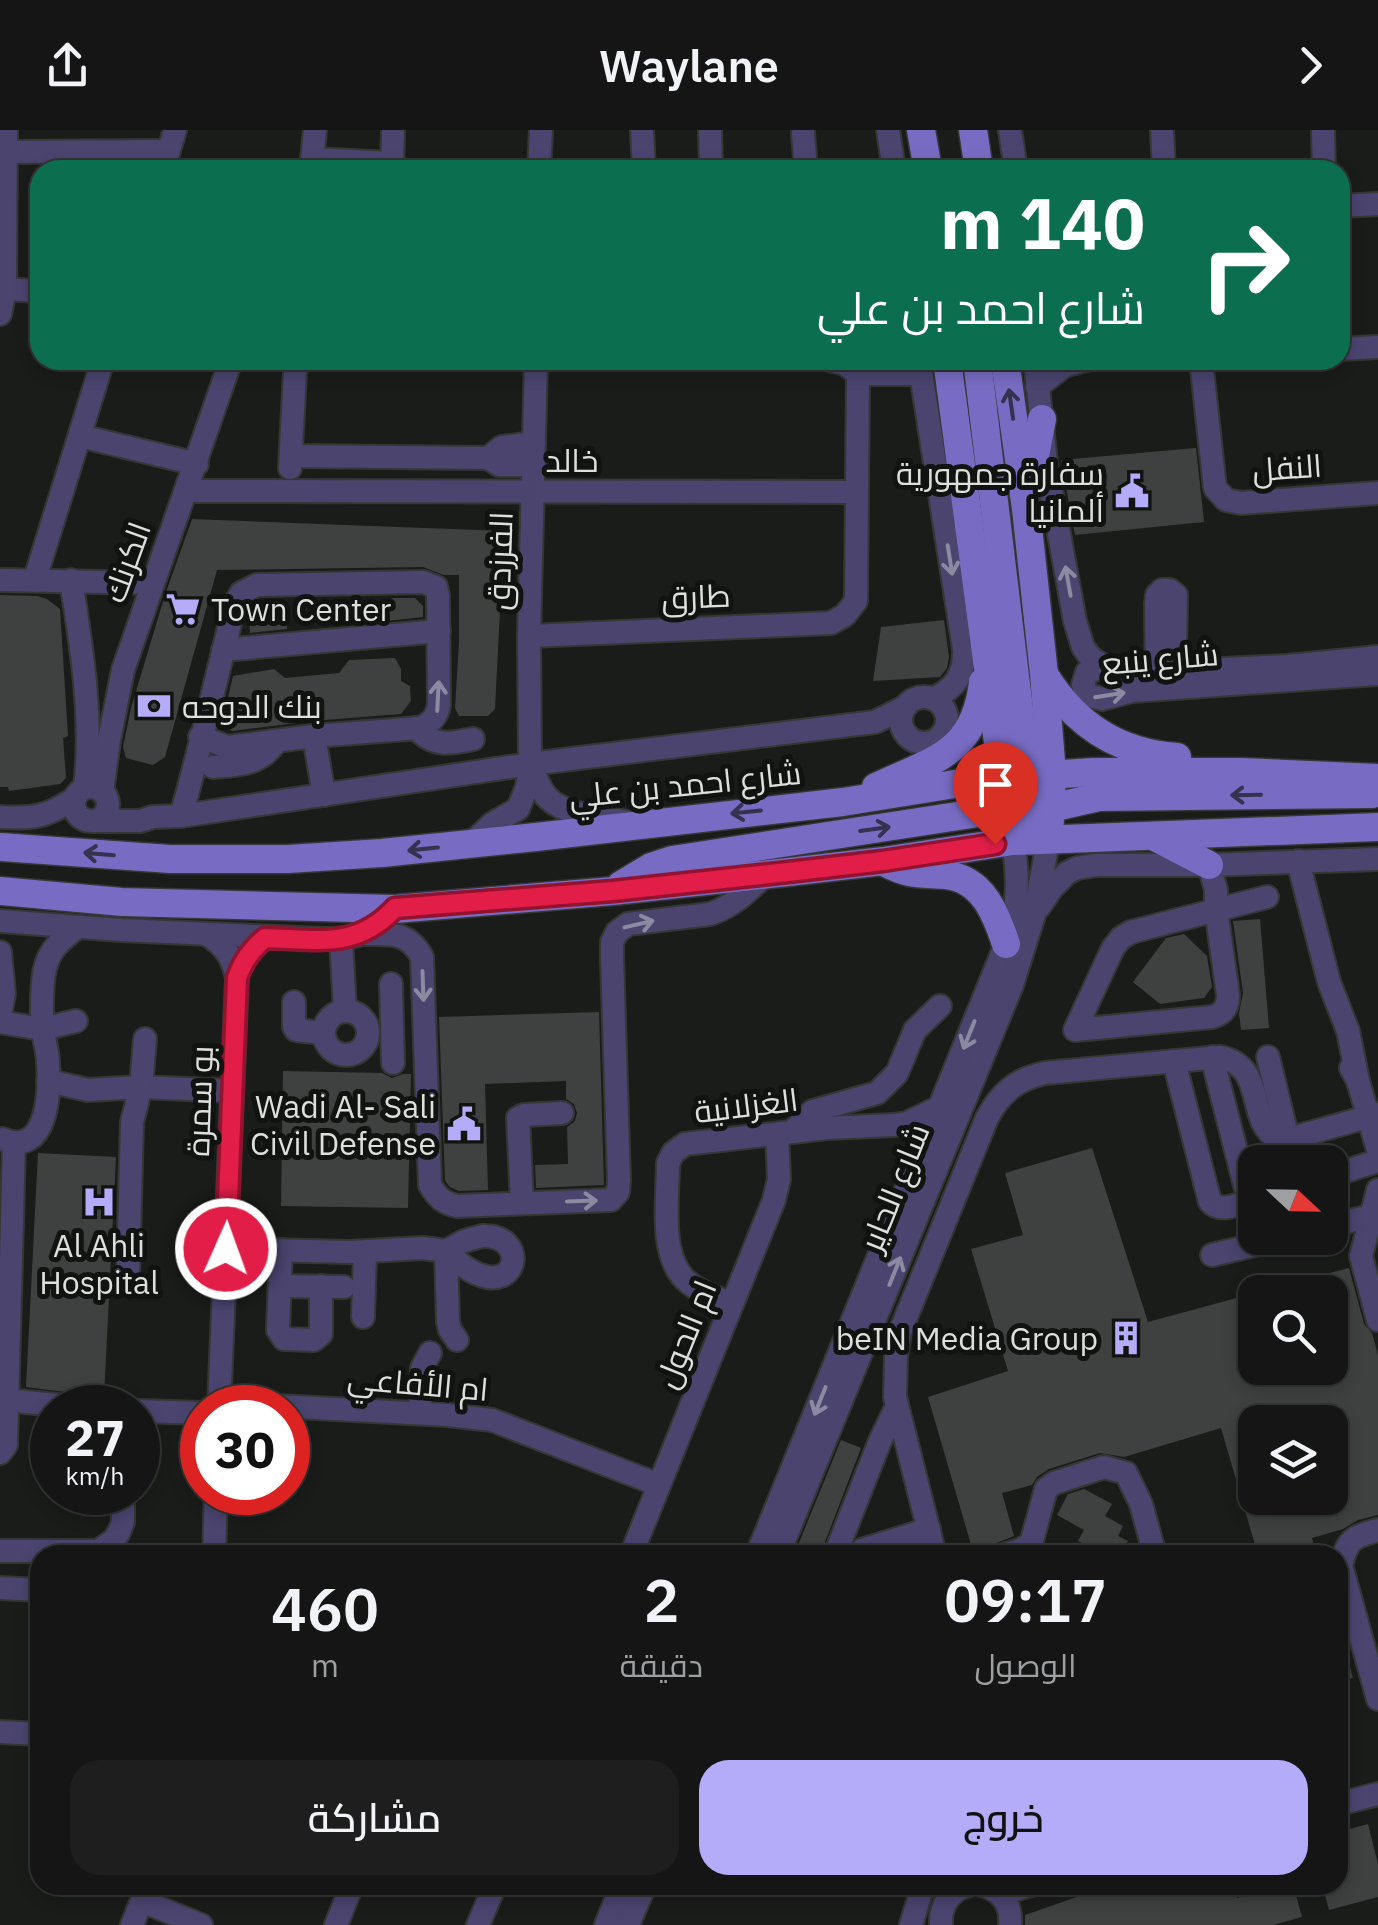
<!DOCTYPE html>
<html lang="ar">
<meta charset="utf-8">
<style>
:root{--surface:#141514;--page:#1d1e1d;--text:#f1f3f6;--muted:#9d9fa0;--line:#333434;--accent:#b4acf9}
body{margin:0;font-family:"IBM Plex Sans",Cairo,sans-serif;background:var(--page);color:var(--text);direction:rtl;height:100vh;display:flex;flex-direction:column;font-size:38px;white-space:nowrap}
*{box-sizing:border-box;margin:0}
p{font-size:32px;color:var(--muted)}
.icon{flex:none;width:55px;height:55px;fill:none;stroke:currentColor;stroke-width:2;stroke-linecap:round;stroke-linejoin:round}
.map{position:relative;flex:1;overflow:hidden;direction:ltr}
.panel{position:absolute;left:30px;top:1415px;width:1318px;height:350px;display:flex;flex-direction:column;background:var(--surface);border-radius:30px;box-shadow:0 5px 15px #0003,0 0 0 2px var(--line);direction:rtl}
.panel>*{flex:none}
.top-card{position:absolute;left:30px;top:30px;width:1320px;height:210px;border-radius:30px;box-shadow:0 5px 15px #0003,0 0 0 2px var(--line);direction:rtl;background:#0b6e4f;color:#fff;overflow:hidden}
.needle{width:65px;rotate:112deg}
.buttons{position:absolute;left:1238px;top:1015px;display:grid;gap:20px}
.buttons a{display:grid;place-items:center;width:110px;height:110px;border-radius:20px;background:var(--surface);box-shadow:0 5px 15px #0003,0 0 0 2px var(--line);font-size:50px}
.speed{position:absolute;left:30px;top:1255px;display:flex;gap:20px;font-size:50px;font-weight:700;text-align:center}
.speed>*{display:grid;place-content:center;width:130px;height:130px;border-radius:50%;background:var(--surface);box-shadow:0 5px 15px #0003,0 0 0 2px var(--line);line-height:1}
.speed small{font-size:25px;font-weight:400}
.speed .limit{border:15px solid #d22;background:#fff;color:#111}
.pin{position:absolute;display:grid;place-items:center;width:85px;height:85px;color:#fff;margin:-102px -42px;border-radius:50% 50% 50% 0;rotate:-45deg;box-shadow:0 0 10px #0007}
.pin .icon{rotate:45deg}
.me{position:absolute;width:110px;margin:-55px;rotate:2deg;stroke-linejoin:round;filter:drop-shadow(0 0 8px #0008)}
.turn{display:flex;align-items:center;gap:35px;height:210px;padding:0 40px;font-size:45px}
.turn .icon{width:130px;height:130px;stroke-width:2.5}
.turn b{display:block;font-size:70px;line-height:85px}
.eta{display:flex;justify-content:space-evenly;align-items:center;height:170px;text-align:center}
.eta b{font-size:60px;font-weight:600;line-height:70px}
.primary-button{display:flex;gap:20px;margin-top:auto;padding:20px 40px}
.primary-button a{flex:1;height:115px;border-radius:30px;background:var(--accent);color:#111;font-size:40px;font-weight:600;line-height:115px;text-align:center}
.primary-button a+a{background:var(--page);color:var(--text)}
header{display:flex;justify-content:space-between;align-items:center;height:130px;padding:0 40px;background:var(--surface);font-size:45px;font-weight:600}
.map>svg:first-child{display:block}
.building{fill:#3e413f;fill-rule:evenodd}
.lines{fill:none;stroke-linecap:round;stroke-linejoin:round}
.minor-casing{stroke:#353735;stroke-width:26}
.major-casing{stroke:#353735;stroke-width:31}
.minor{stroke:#4a446f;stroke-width:22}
.major{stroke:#786bc3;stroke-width:28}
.oneway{stroke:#35324f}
.oneway2{stroke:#8c8aa0}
.route-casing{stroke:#92132f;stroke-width:25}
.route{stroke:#e11d48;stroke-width:18}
.labels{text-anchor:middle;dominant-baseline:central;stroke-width:10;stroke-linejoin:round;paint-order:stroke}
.street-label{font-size:32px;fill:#dddfdd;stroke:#111311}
.poi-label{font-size:32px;fill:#dddfdd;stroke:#111311;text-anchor:end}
</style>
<header><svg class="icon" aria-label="forward" viewBox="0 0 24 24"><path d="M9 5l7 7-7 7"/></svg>Waylane<svg class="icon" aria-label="share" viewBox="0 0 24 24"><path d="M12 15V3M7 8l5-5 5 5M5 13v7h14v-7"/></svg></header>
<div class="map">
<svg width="1378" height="1795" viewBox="0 0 1378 1795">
<rect width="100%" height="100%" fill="#1a1c1a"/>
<g class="building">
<polygon points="1196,318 1204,392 1075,405 1061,330"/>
<polygon points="192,389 504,401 495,579 488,586 459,586 455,578 459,512 459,445 444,445 423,437 217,440 165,627 153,635 126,628 123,617 131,578 165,465"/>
<polygon points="0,465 37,466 47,469 60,479 68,606 63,608 66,648 60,654 9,661 8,657 0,657"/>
<polygon points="392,468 415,468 423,476 423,487 387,491 387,475"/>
<polygon points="258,480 280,480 287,487 287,499 250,503 249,487"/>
<polygon points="944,490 949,527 947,538 940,547 873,551 881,497"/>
<polygon points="395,528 401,539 401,551 410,556 411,571 401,584 312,591 232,601 222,593 233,546 274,539 285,548 339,543 349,530"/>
<polygon points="1260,789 1269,898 1241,900 1239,883 1243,863 1233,791"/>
<polygon points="1184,804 1207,826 1212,857 1204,868 1160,874 1133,852 1166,808"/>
<polygon points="599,882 604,1055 536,1058 535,1035 568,1034 567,997 575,991 577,983 574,974 566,969 566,951 485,954 488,1060 459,1061 450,1057 445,1051 439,887"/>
<polygon points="283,941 382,943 392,948 403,944 411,944 408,1078 281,1076"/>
<path d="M 1092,1018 L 1148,1192 L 1255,1163 L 1255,1238 L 1330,1238 L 1330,1162 L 1272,1162 L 1272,1158 L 1349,1138 L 1364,1194 L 1372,1203 L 1378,1225 L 1378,1385 L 1358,1390 L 1343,1399 L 1312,1408 L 1317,1425 L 1258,1425 L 1221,1298 L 1124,1327 L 1100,1323 L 1049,1339 L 1037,1347 L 1032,1355 L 1002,1363 L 1014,1406 L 994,1414 L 989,1422 L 974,1425 L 928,1267 L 1008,1241 L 971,1119 L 1023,1105 L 1005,1043 ZM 1255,1292 L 1330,1292 L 1330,1368 L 1255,1368 Z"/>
<polygon points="38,1023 116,1027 104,1267 26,1257"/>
<polygon points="841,1310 861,1318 820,1425 794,1425"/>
<polygon points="1084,1359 1112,1374 1105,1386 1123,1396 1118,1406 1128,1411 1120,1425 1086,1425 1090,1417 1078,1411 1084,1400 1057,1385 1068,1364"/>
<polygon points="1341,1506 1353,1548 1338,1552 1338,1507"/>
<polygon points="1368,1694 1378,1734 1378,1767 1329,1780 1322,1755 1338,1755 1338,1702"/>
<polygon points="1119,1755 1234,1755 1237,1768 1263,1761 1262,1755 1293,1755 1302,1787 1273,1795 1025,1795 1025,1785 1094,1761 1096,1767 1120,1761"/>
</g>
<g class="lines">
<g class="minor-casing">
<g id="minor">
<polyline points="642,0 644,40"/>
<polyline points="710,0 711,36"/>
<polyline points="888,0 894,40"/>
<polyline points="1010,0 1016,40"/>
<polyline points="1162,0 1164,40"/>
<polyline points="1323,0 1324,40"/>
<polyline points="803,3 806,40"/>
<polyline points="0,22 169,21"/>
<polyline points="312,29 392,33"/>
<polyline points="163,40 175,0"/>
<polyline points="311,40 315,0"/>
<polyline points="392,40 393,0"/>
<polyline points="539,40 541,0"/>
<polyline points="1340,76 1378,74"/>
<polyline points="0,159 40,161"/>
<polyline points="0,184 5,159 6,0"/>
<polyline points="1340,219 1378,217"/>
<polyline points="829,230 845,234 858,244"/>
<path d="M 919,230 L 964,519 C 965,545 955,558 933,569"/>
<polyline points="1035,230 1046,333 1075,491 1083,517 1091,528 1105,537"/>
<polyline points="1201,230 1215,358 1226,370 1241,373 1378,363"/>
<polyline points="858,244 921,244"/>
<polyline points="1037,257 1064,236 1086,230"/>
<polyline points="80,306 197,334"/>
<polyline points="291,326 488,328 499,335 534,335"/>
<polyline points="488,328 502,317 534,313"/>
<polyline points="290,338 295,242 299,230"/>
<polyline points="186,361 855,362"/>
<polyline points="35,449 103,230"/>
<polyline points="0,450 152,453"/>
<path d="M 71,450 C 82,520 93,587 85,658"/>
<polyline points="529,506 831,493 845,485 856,471 858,244"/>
<polyline points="223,520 439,501"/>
<polyline points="1378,527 1288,536 1157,542 1125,542 1105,537 1087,542 1083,555 1087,565 1102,569 1132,561 1378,544"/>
<polyline points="1157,557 1156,473 1157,465 1162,460 1170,460 1176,465 1175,524 1181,541"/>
<circle cx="924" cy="590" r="23"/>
<path d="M 416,598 C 433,617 450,614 473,609"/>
<polyline points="314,606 324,665"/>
<path d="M 530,635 C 536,646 540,662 550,670 C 566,685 607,688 628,692"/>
<path d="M 213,637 C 239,635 260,635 276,612"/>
<circle cx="91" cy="674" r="17"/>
<polyline points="102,662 109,610 123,540 231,230"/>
<path d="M 181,686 C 201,616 217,544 235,474 L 241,463 L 257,455 L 423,452 L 436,457 L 438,466 L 439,575 C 437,587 431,593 420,598 L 314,606 L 228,617 L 200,607"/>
<path d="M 0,687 C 33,689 46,687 74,669"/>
<polyline points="93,691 140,691 153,687 181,686 530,634 875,592 905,577"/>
<polyline points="471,714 493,693 518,679 527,657 530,634 529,506 536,230"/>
<polyline points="1298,731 1329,852 1348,901 1358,951"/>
<path d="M 1209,735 L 1216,760 L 1216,779 L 1228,865 C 1228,877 1223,884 1212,887 L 1075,900 L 1113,818 L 1121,808 L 1131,802 L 1267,767"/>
<polyline points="1039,777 1052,758 1067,743 1077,738 1097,735 1209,735 1378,729"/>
<path d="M 0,791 L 121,800 L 322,809 C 341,809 358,808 374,798"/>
<path d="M 363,804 C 390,804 408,801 422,827 L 430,1055 C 437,1067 443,1073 457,1076 L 611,1070 L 618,1062 L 619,1051 L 612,828 L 612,812 L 617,802 L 628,794 L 710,784 C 734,776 748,761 766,744"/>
<path d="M 208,805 C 225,816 233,828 237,848 L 219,1278"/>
<polyline points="341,809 345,880"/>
<polyline points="0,822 4,863 0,886"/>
<polyline points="391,854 393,933"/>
<polyline points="294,872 294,897 296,900 323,903"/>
<circle cx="346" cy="903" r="22"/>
<polyline points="0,892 42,899 76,891"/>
<polyline points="145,909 141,957 232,961"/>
<polyline points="1212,927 1249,1071"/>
<polyline points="1268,927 1288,1009"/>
<path d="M 1174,931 L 1210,1072 C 1222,1084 1241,1073 1255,1069"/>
<polyline points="1351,938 1358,951 1378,1020"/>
<polyline points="48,951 88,960 141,957 132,992 128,1146"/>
<polyline points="792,1002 813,981 877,963 897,943 915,900 940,876"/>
<path d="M 2,1009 C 48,1028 50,962 48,933 C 48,920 43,907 42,894 C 42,877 41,856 45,839 C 49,819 63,808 78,797"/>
<polyline points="1330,1046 1378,1031"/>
<polyline points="1378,1060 1361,1126 1378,1190"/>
<polyline points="522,1073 518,988 524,985 562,983"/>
<polyline points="1330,1096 1371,1086"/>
<path d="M 482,1106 C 537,1104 514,1189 446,1121 L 464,1111 Z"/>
<polyline points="226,1119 350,1122 423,1118 446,1121 448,1192 450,1200 457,1210"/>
<polyline points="281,1120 278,1200 284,1209 314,1210 321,1204 321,1156"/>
<polyline points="1212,1125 1284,1108"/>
<polyline points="280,1156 344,1157"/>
<path d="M 732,1174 C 718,1168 701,1163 689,1153 C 658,1129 668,1069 668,1033 L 673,1023 L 685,1014 L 827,998 L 894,995 L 907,993 L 940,977"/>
<polyline points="363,1187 365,1122"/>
<polyline points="6,1270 86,1278"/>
<polyline points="219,1273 448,1285 492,1290 659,1355"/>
<polyline points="138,1281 202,1283"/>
<polyline points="420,1283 422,1238 430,1223"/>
<polyline points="0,1323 6,1315 14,1014"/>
<path d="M 1378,1400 C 1353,1407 1348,1408 1341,1435 L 1378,1569"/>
<polyline points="862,1420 929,1399"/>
<polyline points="0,1421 98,1421 114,1410 119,1402 123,1392 123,1362"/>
<polyline points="214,1425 216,1362"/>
<polyline points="631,1425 774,1070 779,1049 777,1004"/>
<path d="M 757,1425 L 1006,814 C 1019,776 1019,750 1013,711"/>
<polyline points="778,1425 1012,855 1034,785 1049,708"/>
<polyline points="835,1425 880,1311 897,1276"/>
<path d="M 935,1425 L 895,1267 L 896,1225 L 900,1202 L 987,988 C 1001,962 1017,949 1045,943 L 1220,927 C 1268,937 1245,991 1278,1009 L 1288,1009 L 1378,984"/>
<polyline points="1004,1425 1020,1420 1031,1414 1046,1359 1054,1353 1104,1337 1126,1343 1141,1374 1155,1425"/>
<polyline points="0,1458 40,1460"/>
<polyline points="0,1602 40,1604"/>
<polyline points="1338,1674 1378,1664"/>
<path d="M 981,1755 C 1001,1760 1012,1774 1010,1795"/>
<polyline points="1001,1764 1031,1755"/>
<polyline points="142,1771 201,1795"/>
<polyline points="132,1795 148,1755"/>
<polyline points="336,1795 352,1755"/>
<polyline points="478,1795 495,1755"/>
<polyline points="606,1795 622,1755"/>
<polyline points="628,1795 645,1755"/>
<polyline points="911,1795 923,1755"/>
<path d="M 941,1795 C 940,1775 950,1760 970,1755"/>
</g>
</g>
<g class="major-casing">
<g id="major">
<polyline points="921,0 928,40"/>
<polyline points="973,0 979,40"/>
<polyline points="947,230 1007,680 1013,711"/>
<polyline points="977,230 1031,679 1038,695 1049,708"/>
<polyline points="1005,230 1026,379 1044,544 1052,644 1049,708"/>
<polyline points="1030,353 1042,289"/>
<path d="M 1045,546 C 1076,595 1118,623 1177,627"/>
<path d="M 876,657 C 933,630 975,624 983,552"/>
<polyline points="1038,685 1055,677 1099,667 1372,664"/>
<polyline points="1155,707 1209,735"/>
<polyline points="0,717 170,729 288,729 382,723 536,707 843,672 986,649 1093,642 1241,642 1378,648"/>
<path d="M 884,732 C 911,746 918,743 946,745 C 983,749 996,784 1006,814"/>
<polyline points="621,755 651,737 672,730 1023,676"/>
<polyline points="0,761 122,772 395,779 613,761 797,741 883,731 1013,711 1378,697"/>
</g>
</g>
<use href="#minor" class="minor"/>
<use href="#major" class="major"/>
</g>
<defs><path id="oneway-shaft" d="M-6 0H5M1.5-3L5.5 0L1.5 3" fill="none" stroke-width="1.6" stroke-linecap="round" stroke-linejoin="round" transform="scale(2.5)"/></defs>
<g class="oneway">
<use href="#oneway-shaft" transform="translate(1011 274) rotate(-98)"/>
<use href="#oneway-shaft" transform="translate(1246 665) rotate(179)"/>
<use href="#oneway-shaft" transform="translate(746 682) rotate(174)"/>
<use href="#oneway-shaft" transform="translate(875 699) rotate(-8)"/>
<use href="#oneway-shaft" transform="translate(423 719) rotate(174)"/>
<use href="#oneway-shaft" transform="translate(99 724) rotate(-175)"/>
</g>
<g class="oneway2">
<use href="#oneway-shaft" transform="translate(950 430) rotate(81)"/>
<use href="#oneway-shaft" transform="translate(1068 451) rotate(-100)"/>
<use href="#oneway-shaft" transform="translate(1110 565) rotate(-9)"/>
<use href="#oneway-shaft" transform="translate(438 566) rotate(-87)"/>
<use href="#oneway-shaft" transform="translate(639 794) rotate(-13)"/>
<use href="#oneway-shaft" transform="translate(423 856) rotate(88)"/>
<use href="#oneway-shaft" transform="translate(969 905) rotate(112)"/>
<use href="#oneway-shaft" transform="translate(582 1071) rotate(-2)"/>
<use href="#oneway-shaft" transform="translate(895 1141) rotate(-68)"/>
<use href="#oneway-shaft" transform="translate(820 1271) rotate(112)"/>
</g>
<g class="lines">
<g class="route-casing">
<path id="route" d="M 226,1119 L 237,848 C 243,831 251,820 265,808 C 316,809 356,820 395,778 L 613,761 L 797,741 L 883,731 L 995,714"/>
</g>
<use href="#route" class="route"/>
</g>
<defs>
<g id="civic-bare" transform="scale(2.7)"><path d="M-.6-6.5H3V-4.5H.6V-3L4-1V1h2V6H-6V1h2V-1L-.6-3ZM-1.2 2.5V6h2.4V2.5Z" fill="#b4acf9" stroke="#111311" stroke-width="2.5" paint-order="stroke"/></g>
<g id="supermarket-bare" transform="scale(2.7)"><path d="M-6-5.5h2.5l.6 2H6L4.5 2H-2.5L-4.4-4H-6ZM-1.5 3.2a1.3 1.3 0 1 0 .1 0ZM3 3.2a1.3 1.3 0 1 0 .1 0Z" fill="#b4acf9" stroke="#111311" stroke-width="2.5" paint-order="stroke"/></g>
<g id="bank-bare" transform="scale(2.7)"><path d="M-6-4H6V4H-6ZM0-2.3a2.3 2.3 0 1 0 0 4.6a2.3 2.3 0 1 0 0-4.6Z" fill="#b4acf9" stroke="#111311" stroke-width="2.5" paint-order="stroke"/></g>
<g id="hospital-bare" transform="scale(2.7)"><path d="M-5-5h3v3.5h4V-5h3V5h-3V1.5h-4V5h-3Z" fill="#b4acf9" stroke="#111311" stroke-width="2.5" paint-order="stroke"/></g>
<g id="building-bare" transform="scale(2.7)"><path d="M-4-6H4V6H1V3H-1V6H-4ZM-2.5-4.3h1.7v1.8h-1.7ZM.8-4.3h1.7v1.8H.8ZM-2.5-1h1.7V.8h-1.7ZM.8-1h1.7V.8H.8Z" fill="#b4acf9" stroke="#111311" stroke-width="2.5" paint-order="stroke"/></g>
</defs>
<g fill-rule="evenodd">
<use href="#civic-bare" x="1132" y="361"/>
<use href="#supermarket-bare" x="183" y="479"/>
<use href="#bank-bare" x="154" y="576"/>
<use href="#civic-bare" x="464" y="994"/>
<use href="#hospital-bare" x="99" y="1072"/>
<use href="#building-bare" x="1126" y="1208"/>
</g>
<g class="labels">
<g class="street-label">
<text x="572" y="330">خالد</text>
<text transform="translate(1287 337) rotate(-4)">النفل</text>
<text transform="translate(499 431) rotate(-88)">الفرزدق</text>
<text transform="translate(126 432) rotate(-70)">الكرنك</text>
<text transform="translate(696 466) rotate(-2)">طارق</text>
<text transform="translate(1160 528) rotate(-5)">شارع ينبع</text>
<text transform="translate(685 654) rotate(-6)">شارع احمد بن علي</text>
<text transform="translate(199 971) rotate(-88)">بو سمرة</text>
<text transform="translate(746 975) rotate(-7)">الغزلانية</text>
<text transform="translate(894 1057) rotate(-68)">شارع الحاير</text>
<text transform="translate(685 1204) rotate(-68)">ام الحول</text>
<text transform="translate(418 1253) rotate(5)">ام الأفاعي</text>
</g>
<g class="poi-label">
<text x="1104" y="343">سفارة جمهورية<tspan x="1104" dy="37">ألمانيا</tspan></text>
<text x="211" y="479" text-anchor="start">Town Center</text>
<text x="182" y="576" text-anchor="start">بنك الدوحه</text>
<text x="436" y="976">Wadi Al- Sali<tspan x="436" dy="37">Civil Defense</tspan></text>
<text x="99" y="1115" text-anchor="middle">Al Ahli<tspan x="99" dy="37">Hospital</tspan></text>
<text x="1098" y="1208">beIN Media Group</text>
</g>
</g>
</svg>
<div class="buttons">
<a><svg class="needle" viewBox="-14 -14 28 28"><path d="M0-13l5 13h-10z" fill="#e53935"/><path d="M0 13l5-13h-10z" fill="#9d9fa0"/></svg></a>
<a><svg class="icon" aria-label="search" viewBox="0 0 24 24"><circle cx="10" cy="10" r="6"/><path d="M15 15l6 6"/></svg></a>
<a><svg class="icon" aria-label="layers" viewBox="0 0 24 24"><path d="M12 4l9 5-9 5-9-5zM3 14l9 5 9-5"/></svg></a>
</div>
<div class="speed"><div>27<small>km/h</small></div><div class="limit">30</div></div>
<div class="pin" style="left:995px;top:714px;background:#d93025"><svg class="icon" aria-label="arrive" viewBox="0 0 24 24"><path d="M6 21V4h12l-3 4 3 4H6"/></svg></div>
<svg class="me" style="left:226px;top:1119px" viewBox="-20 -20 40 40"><circle r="17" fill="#e11d48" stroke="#fff" stroke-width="3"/><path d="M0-11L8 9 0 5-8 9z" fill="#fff"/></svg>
<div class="top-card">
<div class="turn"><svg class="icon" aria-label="right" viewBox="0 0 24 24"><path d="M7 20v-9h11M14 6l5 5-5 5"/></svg><div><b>140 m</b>شارع احمد بن علي</div></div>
</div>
<section class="panel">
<div class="eta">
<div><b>09:17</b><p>الوصول</p></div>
<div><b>2</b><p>دقيقة</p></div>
<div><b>460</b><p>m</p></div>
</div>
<div class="primary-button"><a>خروج</a><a>مشاركة</a></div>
</section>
</div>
